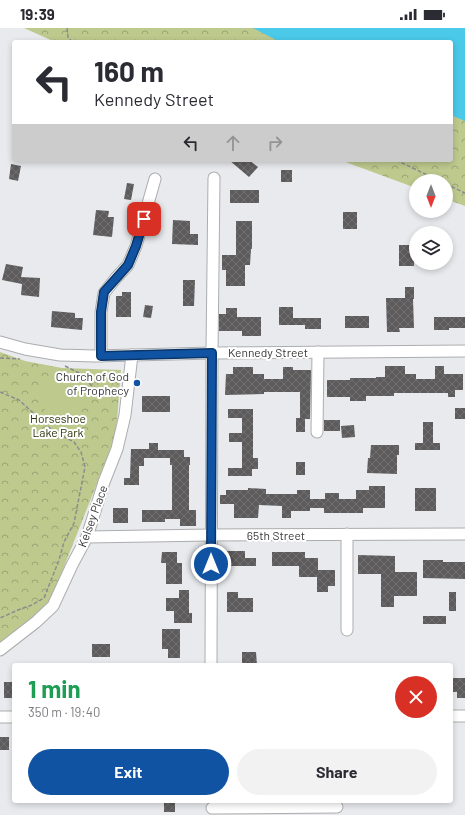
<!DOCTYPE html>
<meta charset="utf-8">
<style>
:root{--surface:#fff;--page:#f2f2f3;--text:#2b2b33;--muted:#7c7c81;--accent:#1053a3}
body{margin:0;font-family:Barlow,sans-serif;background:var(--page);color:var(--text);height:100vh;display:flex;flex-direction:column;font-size:15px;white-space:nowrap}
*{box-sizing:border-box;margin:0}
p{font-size:13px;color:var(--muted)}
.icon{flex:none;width:22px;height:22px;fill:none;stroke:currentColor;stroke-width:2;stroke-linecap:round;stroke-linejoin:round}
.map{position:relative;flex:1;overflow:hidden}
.side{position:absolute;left:12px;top:635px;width:441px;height:140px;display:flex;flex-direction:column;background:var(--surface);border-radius:4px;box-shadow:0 2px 6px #0003}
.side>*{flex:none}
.hud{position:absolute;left:12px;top:12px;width:441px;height:122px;border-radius:4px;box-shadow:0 2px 6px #0003;background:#fff;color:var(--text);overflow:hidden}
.needle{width:26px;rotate:180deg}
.buttons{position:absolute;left:409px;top:146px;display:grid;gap:8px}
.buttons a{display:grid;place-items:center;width:44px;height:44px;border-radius:50%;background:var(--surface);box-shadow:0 2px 6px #0003;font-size:20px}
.pin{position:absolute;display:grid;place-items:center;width:34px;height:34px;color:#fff;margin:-17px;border-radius:8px;box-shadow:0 2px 6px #0006}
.me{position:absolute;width:44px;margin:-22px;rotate:0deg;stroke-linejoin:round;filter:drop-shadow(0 0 3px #0008)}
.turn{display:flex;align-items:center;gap:14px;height:84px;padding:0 16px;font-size:18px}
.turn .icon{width:52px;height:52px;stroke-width:2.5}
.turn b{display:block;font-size:28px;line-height:34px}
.lanes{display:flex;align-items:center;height:38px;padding:0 16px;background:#0003;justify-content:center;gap:20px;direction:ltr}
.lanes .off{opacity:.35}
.round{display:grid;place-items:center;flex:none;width:42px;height:42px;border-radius:21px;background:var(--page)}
.summary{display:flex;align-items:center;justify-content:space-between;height:68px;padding:0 16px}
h1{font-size:24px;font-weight:700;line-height:30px;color:#1e9e55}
.primary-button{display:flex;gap:8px;margin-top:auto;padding:8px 16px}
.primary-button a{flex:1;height:46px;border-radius:24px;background:var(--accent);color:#fff;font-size:16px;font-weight:700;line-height:46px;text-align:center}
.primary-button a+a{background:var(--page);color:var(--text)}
.status{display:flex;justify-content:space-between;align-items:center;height:28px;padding:0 20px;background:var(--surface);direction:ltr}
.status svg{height:11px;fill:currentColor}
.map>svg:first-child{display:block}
.park{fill:url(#park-crowns)}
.garden{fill:#bec98e}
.water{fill:#4bc9e8}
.building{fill:url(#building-cross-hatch)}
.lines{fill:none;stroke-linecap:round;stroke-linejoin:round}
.minor-casing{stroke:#acadaf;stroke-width:13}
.path{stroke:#8c8c8e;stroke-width:1.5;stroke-dasharray:4 2;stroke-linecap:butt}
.minor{stroke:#fff;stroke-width:11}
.route-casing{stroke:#0a366a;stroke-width:10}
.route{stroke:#1053a3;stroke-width:7}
.poi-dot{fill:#1053a3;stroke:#fff;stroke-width:1.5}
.labels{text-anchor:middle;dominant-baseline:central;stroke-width:4;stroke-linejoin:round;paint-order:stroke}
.street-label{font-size:12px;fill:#373738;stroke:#fff}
.poi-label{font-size:12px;fill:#373738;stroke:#fff;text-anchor:end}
.park-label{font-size:12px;fill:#2a3008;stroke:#fff}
</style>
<div class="status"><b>19:39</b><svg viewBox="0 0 49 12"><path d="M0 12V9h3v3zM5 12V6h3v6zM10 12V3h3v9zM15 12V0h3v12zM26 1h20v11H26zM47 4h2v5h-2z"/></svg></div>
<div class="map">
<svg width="465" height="787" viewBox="0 0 465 787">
<defs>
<pattern id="park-crowns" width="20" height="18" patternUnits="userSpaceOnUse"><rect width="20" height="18" fill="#bec98e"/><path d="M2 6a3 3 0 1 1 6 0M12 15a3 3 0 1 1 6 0" fill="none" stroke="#9ba475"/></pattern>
<pattern id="building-cross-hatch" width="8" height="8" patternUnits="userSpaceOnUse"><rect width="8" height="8" fill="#5d5b5c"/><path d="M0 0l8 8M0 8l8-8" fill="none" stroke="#717071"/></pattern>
</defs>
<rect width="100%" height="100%" fill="#e9eaed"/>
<g class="park">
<polygon points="24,0 465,0 465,178 446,171 446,153 416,153 416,160 340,132 451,132 451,14 55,14"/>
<polygon points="0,324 25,333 62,340 121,342 117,393 115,410 50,574 28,595 0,615"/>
</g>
<circle class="garden" cx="61" cy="368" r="21"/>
<polygon class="water" points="253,0 465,0 465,93 451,87 451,14 280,14"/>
<g class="building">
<polygon points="229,132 249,132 258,139 249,149"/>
<polygon points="11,136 21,138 18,153 9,151"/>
<rect x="281" y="142" width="11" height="12"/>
<polygon points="127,155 134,156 131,172 124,171"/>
<rect x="230" y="162" width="29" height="13"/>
<polygon points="96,182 109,183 108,189 114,189 112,209 93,207"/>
<rect x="343" y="184" width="14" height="17"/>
<polygon points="173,192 190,193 190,206 198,206 198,217 172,216"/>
<polygon points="236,193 252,193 252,221 251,221 250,237 245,237 245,258 226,258 226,242 222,242 222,227 236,227"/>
<rect x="399" y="217" width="15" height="21"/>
<polygon points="6,236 23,239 21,249 40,250 39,269 21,267 22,256 2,252"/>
<polygon points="183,252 195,252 194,278 183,278"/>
<polygon points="405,259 414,259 414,271 413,271 414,300 399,300 400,304 387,304 386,270 405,270"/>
<polygon points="122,264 131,264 131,289 116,289 116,268 122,268"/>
<polygon points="145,277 153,278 151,290 143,289"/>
<polygon points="279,279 293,279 293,290 321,290 321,301 305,301 305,297 279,297"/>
<polygon points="226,280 237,280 237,289 261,289 261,308 242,308 242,303 219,303 219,286 226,286"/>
<polygon points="52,283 75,285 75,290 83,290 82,302 51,299"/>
<rect x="345" y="288" width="24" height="12"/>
<polygon points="434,289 465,289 465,300 449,300 449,302 434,302"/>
<polygon points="385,338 405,338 405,346 416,346 416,351 435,351 435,338 444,338 444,346 463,346 463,362 455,362 455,369 448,369 448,365 394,365 394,368 366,368 366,373 350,373 350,369 327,369 327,352 350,352 350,350 376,350 376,349 385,349"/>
<polygon points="233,339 253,339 253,346 264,346 264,351 283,351 283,339 293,339 293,342 311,342 310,391 305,391 305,404 296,404 296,390 300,390 300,364 264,364 264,366 225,367 226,346 233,346"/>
<rect x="142" y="368" width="28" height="16"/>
<rect x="455" y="380" width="10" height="11"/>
<polygon points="228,381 253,381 253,430 258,430 258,441 252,441 252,448 228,448 228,440 242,440 242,414 229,414 229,405 242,405 242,390 228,390"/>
<rect x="324" y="392" width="16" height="11"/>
<polygon points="423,394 433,394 433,415 440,415 440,422 415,422 415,415 423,415"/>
<polygon points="354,397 355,409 342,410 341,398"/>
<polygon points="149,415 158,415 158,422 184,422 184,429 190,429 190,437 189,437 189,482 196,482 196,498 180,498 180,491 165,491 165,494 142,494 142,482 172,482 172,437 170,437 170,430 144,430 144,438 139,438 139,457 124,457 124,450 130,450 131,421 149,421"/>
<polygon points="371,417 399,417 399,427 397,427 397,446 367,445 368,430 370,430"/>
<rect x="296" y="434" width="9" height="13"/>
<polygon points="369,458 385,458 385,480 363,480 363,485 324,485 324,480 310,480 310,483 291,483 291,490 282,490 282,478 259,477 258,490 234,490 234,476 220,476 220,467 226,467 226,462 248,462 248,460 266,461 266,466 297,466 297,462 310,462 310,471 325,471 325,465 339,465 339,471 356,471 356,462 369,462"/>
<rect x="415" y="460" width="21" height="23"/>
<rect x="113" y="480" width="15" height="15"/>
<polygon points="227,523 245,523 245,530 256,530 256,538 227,538"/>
<polygon points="162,524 177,524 177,535 182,535 182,556 166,556 166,535 161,535"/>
<polygon points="272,524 305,524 305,530 318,530 318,542 335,542 335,558 328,558 328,564 317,564 317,549 299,549 299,538 272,538"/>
<polygon points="358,527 395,528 395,544 417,544 417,568 394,568 394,579 381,579 381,546 358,546"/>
<polygon points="423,532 443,532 443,534 465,534 465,551 423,550"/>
<polygon points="179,562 189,562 189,585 192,585 192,595 174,595 174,583 166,583 166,570 179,570"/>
<polygon points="227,564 238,564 238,570 253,570 253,584 227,584"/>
<rect x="449" y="564" width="7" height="19"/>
<rect x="423" y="588" width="23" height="8"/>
<polygon points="162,601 180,601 180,630 168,630 168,621 162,621"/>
<rect x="92" y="616" width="18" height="13"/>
<polygon points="242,624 256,624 257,637 242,637"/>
<polygon points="452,650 465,650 465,670 457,670 457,664 452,664"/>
<rect x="4" y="654" width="10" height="16"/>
<rect x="0" y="709" width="9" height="13"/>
<rect x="164" y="773" width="11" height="11"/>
</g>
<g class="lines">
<g class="minor-casing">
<g id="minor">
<polyline points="0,314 25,321 60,327 95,328 212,325 465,323"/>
<polyline points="101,328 101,284 104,265 116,250 128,237 136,218 155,151"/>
<polyline points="317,404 318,324"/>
<polyline points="347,506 347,602"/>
<polyline points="87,509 211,507 465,506"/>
<polyline points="0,622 36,594 53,578 72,537 87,509 104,454 117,421 125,387 132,327"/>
<polyline points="211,637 212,325 214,150"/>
<polyline points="451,688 465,688"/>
<polyline points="0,689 14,689"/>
<polyline points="212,780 337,779"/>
</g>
</g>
<g class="path">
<polyline points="67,0 68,9 72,14"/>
<polyline points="396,132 440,153"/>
<polyline points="446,156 465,165"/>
<polyline points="0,330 20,331"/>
<polyline points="65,338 79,345 92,358 110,368 117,368"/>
<polyline points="0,364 19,372 53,403 74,414 81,424 85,439 74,495 64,514 59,532 44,570 32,577 18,582 0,590"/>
</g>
<use href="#minor" class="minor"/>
</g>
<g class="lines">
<g class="route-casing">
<polyline id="route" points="144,191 136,218 128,237 104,264 101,284 101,328 212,325 211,536"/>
</g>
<use href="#route" class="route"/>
</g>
<circle class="poi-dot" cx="137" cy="355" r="4"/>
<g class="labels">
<g class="street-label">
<text x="268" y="324">Kennedy Street</text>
<text transform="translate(92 488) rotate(-70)">Kelsey Place</text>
<text x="276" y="507">65th Street</text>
</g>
<g class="poi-label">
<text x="129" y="348">Church of God<tspan x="129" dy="14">of Prophecy</tspan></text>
</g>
<g class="park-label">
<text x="58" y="390">Horseshoe<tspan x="58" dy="14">Lake Park</tspan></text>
</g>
</g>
</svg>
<div class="buttons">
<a><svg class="needle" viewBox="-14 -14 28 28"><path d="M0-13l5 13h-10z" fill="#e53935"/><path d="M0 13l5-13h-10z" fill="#7c7c81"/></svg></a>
<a><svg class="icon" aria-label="layers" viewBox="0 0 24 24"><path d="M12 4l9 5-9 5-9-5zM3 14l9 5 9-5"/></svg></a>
</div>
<div class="pin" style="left:144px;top:191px;background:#d93025"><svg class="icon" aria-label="arrive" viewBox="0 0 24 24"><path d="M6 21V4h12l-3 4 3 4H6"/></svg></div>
<svg class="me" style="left:211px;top:536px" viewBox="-20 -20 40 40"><circle r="17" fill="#1053a3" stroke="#fff" stroke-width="3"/><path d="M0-11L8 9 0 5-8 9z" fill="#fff"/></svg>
<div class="hud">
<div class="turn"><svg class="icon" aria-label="left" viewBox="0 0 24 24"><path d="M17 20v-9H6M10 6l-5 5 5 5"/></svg><div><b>160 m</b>Kennedy Street</div></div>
<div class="lanes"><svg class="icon" aria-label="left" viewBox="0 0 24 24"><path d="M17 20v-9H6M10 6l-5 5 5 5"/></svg><svg class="icon off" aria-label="ahead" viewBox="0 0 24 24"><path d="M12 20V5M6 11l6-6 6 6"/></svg><svg class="icon off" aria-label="right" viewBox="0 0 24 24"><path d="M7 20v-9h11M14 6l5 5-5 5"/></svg></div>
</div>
<section class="side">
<div class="summary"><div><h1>1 min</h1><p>350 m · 19:40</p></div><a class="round" style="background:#d93025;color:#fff"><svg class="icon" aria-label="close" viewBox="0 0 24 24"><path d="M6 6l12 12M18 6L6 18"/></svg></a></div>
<div class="primary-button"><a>Exit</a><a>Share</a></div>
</section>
</div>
